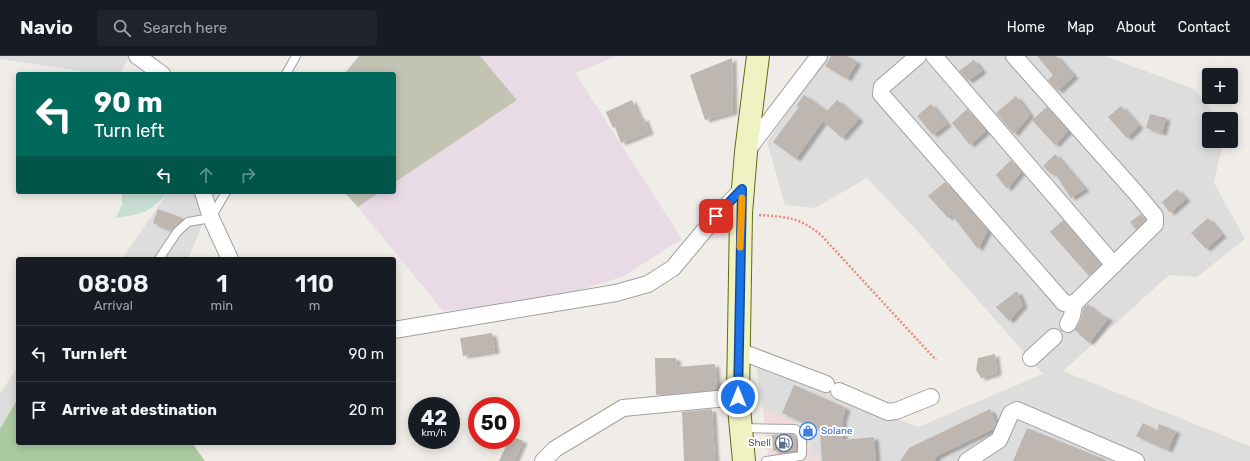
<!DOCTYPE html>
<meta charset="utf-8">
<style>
:root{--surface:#171b24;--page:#20242c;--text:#f1f3f6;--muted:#9ea1a6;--line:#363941}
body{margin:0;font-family:Rubik,sans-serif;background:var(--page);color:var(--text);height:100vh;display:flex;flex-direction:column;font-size:15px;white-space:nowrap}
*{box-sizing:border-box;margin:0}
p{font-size:13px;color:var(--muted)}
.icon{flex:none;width:22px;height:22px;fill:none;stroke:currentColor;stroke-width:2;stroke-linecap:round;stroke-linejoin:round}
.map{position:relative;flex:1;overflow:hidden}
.panel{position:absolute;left:16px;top:201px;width:380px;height:188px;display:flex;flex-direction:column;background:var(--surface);border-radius:4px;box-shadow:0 2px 10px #0003}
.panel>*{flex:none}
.guide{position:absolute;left:16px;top:16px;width:380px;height:122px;border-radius:4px;box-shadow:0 2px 10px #0003;background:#00695c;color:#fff;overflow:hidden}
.fabs{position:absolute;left:1202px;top:12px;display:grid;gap:8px}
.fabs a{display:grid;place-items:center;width:36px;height:36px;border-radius:4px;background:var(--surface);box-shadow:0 2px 10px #0003;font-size:20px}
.speed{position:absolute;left:408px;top:341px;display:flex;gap:8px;font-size:20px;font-weight:700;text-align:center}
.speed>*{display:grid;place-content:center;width:52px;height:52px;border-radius:50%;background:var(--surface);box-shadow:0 2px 10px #0003;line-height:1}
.speed small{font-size:10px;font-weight:400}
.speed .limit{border:6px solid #d22;background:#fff;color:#111}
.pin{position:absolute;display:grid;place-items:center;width:34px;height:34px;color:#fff;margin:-17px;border-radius:8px;box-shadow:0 2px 6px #0006}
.me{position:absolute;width:44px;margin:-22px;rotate:0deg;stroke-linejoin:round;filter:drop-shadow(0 0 3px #0008)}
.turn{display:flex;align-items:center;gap:14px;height:84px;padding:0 12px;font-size:18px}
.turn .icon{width:52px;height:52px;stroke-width:2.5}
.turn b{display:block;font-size:28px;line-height:34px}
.lanes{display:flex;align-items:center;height:38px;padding:0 12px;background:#0003;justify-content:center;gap:20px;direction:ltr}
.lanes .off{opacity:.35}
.eta{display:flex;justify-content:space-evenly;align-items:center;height:68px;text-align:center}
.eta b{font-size:24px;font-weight:600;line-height:28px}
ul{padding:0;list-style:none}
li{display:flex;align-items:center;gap:12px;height:56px;padding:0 12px;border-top:1px solid var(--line)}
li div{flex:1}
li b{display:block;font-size:15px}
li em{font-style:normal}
header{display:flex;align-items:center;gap:24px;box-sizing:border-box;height:56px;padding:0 20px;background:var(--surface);border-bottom:1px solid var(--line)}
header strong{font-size:19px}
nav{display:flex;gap:22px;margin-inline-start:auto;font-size:14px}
.search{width:280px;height:36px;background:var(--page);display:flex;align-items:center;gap:10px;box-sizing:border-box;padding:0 14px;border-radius:4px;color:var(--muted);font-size:15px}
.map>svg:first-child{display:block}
.residential{fill:#dedddd}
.commercial{fill:#eedbda}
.industrial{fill:#e8dbe5}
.construction{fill:#c3c3b4}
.forest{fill:#accaa2}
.wetland{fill:#c7dcd3}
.building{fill:#bdb6b1;filter:url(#shadow)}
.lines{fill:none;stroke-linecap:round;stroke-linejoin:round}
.lane-casing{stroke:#a1a1a1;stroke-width:10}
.street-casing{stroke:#a1a1a1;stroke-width:18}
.secondary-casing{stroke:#606c13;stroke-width:24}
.path{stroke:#e98d7f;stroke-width:2.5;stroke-dasharray:2 2;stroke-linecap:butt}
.lane{stroke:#fff;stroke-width:8}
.street{stroke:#fff;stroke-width:16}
.secondary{stroke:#eff2c3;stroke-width:22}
.route-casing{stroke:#114b97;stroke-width:10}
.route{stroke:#1a73e8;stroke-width:7}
.slow{stroke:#f59e0b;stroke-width:7}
.labels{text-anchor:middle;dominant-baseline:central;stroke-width:4;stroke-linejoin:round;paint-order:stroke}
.shop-label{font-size:10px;fill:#366cbe;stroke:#fff;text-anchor:start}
.service-label{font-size:10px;fill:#4e5e75;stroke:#fff;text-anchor:end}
</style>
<header>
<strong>Navio</strong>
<div class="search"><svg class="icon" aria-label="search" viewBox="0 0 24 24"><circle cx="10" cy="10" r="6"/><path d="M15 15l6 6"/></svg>Search here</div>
<nav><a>Home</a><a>Map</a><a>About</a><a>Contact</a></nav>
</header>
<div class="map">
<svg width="1250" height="405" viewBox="0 0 1250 405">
<defs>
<filter id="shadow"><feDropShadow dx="4.5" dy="2.5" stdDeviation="1" flood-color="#0004"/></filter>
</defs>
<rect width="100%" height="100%" fill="#f0ede8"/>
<g class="residential">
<polygon points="0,0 130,0 120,18 100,18 0,3"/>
<polygon points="826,0 1105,0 1194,33 1218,63 1209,63 1209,85 1223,85 1214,127 1245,183 1197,221 1169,219 1063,315 1250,390 1250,405 769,405 763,352 755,304 918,371 1043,318 918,176 867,122 815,152 785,149 767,86"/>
<polygon points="168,136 216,136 188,203 122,203"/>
<polygon points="18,310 18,342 0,373 0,338"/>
</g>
<polygon class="commercial" points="763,352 812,373 811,398 819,397 819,405 769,405"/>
<polygon class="industrial" points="480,0 617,0 575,17 682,183 624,220 565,239 477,253 443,255 358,151 380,136 394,136 394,127 517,44"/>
<g class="construction">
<polygon points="359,0 480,0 517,44 394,127 394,18 344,18"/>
<polygon points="344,136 380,136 358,151"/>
</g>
<polygon class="forest" points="18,342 18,387 192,387 205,405 0,405 0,373"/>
<path class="wetland" d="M 122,136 L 167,136 C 151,157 141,158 116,162 L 122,148 Z"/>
<g class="building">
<polygon points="831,0 847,0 857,6 847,23 825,10"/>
<polygon points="1037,0 1056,0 1074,20 1058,35 1048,24 1053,19"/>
<polygon points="732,2 733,56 705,64 690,19"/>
<polygon points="974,4 982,15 968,25 959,15"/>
<polygon points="804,39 827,55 837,44 859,63 842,82 823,65 796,103 773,86 799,51 796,50"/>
<polygon points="1016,40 1030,59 1014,78 996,57"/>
<polygon points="632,44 640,63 644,62 649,76 621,87 615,71 613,72 606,56"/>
<polygon points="931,48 947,68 933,79 917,60"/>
<polygon points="1121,50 1139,70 1127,82 1108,61"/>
<polygon points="1047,51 1068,75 1055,89 1032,64"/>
<polygon points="967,53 986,75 970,89 952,67"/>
<polygon points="1150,58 1166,62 1162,77 1146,72"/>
<polygon points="1055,98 1085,133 1071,142 1054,116 1051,118 1043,110"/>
<polygon points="1011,104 1021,116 1007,133 996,119"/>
<polygon points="945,126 988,174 978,193 951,158 948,162 928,140"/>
<polygon points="1177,133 1186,143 1170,157 1162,146"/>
<polygon points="158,153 182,162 181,165 171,175 153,167"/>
<polygon points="1141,158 1146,164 1136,174 1130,166"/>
<polygon points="1208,162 1222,179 1206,193 1191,177"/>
<polygon points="1063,164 1101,208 1089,220 1050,176"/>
<polygon points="1017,235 1023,249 1009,265 996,251"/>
<polygon points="1088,248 1098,257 1109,262 1089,287 1075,274 1081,264 1083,253"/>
<polygon points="492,277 495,295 463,300 460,282"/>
<polygon points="995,298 997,317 981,322 976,314 978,302"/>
<polygon points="655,302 676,302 677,311 715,308 717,334 656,339"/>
<polygon points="794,329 846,352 842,365 843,384 874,381 876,405 822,405 820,377 826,376 782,357"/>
<polygon points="712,353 715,405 684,405 682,356"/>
<polygon points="990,353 996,367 993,373 937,400 934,405 900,405 909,392"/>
<polygon points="1143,367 1157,375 1159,368 1176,375 1168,394 1136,380"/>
<polygon points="1027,372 1106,404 1106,405 1013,405"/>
<polygon points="793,378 795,381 796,394 773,395 772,379"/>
<polygon points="511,380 523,385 514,405 499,405 509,384 511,384"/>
</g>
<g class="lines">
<g class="lane-casing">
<g id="lane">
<polyline points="286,18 296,0"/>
<polyline points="159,203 177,176 188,166 211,162 226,136"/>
<path d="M 742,372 L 795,373 C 804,377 802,389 802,398 L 801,400 L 766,405"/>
</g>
</g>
<g class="street-casing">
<g id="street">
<polyline points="137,0 162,18"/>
<polyline points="918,0 882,31 881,38 1064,247 1074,248 1155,168 1155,160 1136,137 1014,0"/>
<polyline points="934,0 1114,209"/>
<polyline points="746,96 819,0"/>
<polyline points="203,136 211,162 230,203"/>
<polyline points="1068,268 1072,260 1074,248"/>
<polyline points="394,274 616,237 648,228 673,212 708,170 742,133"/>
<polyline points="739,295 826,328"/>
<polyline points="1031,302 1054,281"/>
<polyline points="839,335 888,356 896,355 931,341"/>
<polyline points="543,405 555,393 623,352 738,341"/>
<polyline points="967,405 999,384 1011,357 1017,354 1136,405"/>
</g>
</g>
<g class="secondary-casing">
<polyline id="secondary" points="744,405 738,341 741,157 746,96 758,0"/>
</g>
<path class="path" d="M 759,159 C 787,161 799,161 821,179 L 936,304"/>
<use href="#lane" class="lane"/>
<use href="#street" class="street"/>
<use href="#secondary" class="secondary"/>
</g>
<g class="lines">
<g class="route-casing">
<polyline id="route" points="716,160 742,133 738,341"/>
</g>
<use href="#route" class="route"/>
<polyline class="slow" points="740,191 742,142"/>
</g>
<defs>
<g id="shop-ring" transform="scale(0.9)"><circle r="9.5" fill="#fff" stroke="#3f7fe0" stroke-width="1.5"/><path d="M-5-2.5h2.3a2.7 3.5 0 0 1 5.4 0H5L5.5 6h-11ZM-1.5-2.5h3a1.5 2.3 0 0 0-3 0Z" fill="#3f7fe0"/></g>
<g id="fuel-ring" transform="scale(0.9)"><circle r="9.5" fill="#fff" stroke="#5c6f8a" stroke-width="1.5"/><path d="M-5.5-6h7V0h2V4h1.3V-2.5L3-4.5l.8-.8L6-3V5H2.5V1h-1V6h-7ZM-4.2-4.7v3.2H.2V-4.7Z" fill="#5c6f8a"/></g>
</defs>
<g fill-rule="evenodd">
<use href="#shop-ring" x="808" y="375"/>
<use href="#fuel-ring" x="784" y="387"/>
</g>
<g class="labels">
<g class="shop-label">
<text x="821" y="375">Solane</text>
</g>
<g class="service-label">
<text x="771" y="387">Shell</text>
</g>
</g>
</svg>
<div class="fabs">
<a>+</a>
<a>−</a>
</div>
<div class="speed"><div>42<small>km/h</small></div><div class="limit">50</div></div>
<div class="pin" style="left:716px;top:160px;background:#d93025"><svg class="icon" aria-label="arrive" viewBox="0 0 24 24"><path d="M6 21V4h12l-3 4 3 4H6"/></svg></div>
<svg class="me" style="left:738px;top:341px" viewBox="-20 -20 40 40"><circle r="17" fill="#1a73e8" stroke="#fff" stroke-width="3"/><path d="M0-11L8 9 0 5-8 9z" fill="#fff"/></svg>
<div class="guide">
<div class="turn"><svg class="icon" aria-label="left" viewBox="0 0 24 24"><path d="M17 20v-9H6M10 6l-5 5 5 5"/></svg><div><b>90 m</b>Turn left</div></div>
<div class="lanes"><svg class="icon" aria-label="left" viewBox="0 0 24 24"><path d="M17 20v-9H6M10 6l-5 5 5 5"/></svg><svg class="icon off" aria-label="ahead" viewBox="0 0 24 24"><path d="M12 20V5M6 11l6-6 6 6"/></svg><svg class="icon off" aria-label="right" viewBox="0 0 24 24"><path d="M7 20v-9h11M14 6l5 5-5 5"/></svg></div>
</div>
<section class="panel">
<div class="eta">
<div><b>08:08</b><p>Arrival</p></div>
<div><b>1</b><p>min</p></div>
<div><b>110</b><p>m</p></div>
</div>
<ul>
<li><svg class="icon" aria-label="left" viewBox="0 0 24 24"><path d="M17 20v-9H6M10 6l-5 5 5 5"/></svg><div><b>Turn left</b></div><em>90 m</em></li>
<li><svg class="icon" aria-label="arrive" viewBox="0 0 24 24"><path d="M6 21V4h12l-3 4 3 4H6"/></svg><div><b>Arrive at destination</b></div><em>20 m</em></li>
</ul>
</section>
</div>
